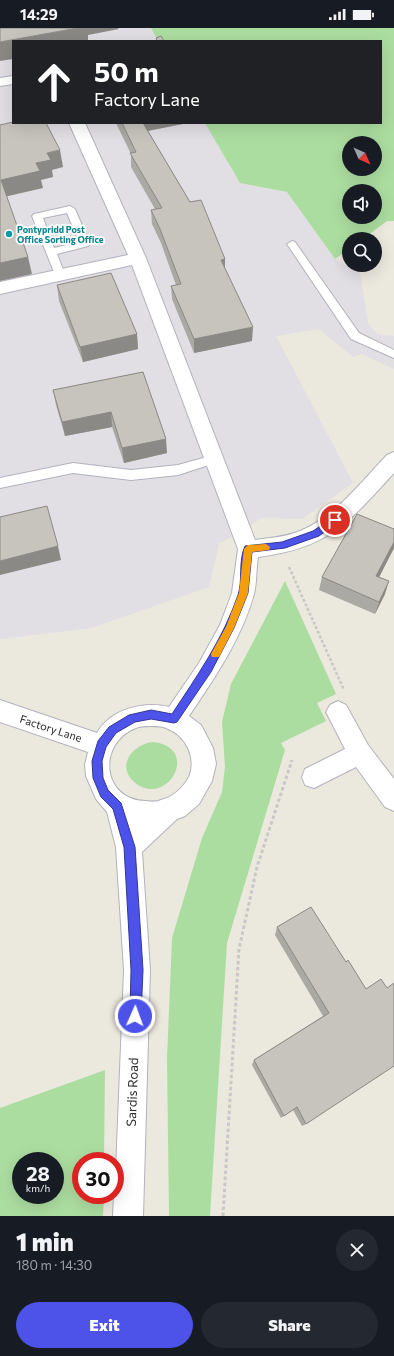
<!DOCTYPE html>
<meta charset="utf-8">
<style>
:root{--surface:#171b24;--page:#242831;--text:#f1f3f6;--muted:#9ea1a6;--accent:#4d53e9}
body{margin:0;font-family:Commissioner,sans-serif;background:var(--page);color:var(--text);height:100vh;display:flex;flex-direction:column;font-size:15px;white-space:nowrap}
*{box-sizing:border-box;margin:0}
p{font-size:13px;color:var(--muted)}
.icon{flex:none;width:22px;height:22px;fill:none;stroke:currentColor;stroke-width:2;stroke-linecap:round;stroke-linejoin:round}
.map{position:relative;height:1188px;overflow:hidden}
.panel{display:flex;flex-direction:column;background:var(--surface);flex:1}
.panel>*{flex:none}
.hud{position:absolute;left:12px;top:12px;width:370px;height:84px;border-radius:0px;box-shadow:0 4px 16px #0002;background:#202124;color:#fff;overflow:hidden}
.needle{width:26px;rotate:135deg}
.fabs{position:absolute;left:342px;top:108px;display:grid;gap:8px}
.fabs a{display:grid;place-items:center;width:40px;height:40px;border-radius:50%;background:var(--surface);box-shadow:0 4px 16px #0002;font-size:20px}
.speed{position:absolute;left:12px;top:1124px;display:flex;gap:8px;font-size:20px;font-weight:700;text-align:center}
.speed>*{display:grid;place-content:center;width:52px;height:52px;border-radius:50%;background:var(--surface);box-shadow:0 4px 16px #0002;line-height:1}
.speed small{font-size:10px;font-weight:400}
.speed .limit{border:6px solid #d22;background:#fff;color:#111}
.pin{position:absolute;display:grid;place-items:center;width:34px;height:34px;color:#fff;margin:-17px;border:2px solid #fff;border-radius:50%;box-shadow:0 1px 4px #0007}
.me{position:absolute;width:44px;margin:-22px;rotate:2deg;stroke-linejoin:round;filter:drop-shadow(0 0 3px #0008)}
.turn{display:flex;align-items:center;gap:14px;height:84px;padding:0 16px;font-size:18px}
.turn .icon{width:52px;height:52px;stroke-width:2.5}
.turn b{display:block;font-size:28px;line-height:34px}
.round{display:grid;place-items:center;flex:none;width:42px;height:42px;border-radius:21px;background:var(--page)}
.summary{display:flex;align-items:center;justify-content:space-between;height:68px;padding:0 16px}
h1{font-size:24px;font-weight:800;line-height:30px}
.button{display:flex;gap:8px;margin-top:auto;padding:8px 16px}
.button a{flex:1;height:46px;border-radius:24px;background:var(--accent);color:#fff;font-size:16px;font-weight:800;line-height:46px;text-align:center}
.button a+a{background:var(--page);color:var(--text)}
.status{display:flex;justify-content:space-between;align-items:center;height:28px;padding:0 20px;background:var(--surface);direction:ltr}
.status svg{height:11px;fill:currentColor}
.map>svg:first-child{display:block}
.industrial{fill:#e1dee4}
.green{fill:#acdda0;fill-rule:evenodd}
.lines{fill:none;stroke-linecap:round;stroke-linejoin:round}
.service-casing{stroke:#b2b2bd;stroke-width:2}
.minor-casing{stroke:#b2b2bd;stroke-width:2}
.path-far1{stroke:#c8c8c8;stroke-width:2.5;stroke-dasharray:3 2;stroke-linecap:butt}
.path{stroke:#c8c8c8;stroke-width:3;stroke-dasharray:3.5 2.5;stroke-linecap:butt}
.service{fill:#fff;fill-rule:evenodd}
.minor{fill:#fff;fill-rule:evenodd}
.wall{fill:#aba9a3}
.shaded-wall{fill:#8b8985}
.building{fill:#c7c4be;stroke:#8b8985}
.route{fill:#4d53e9;stroke:#323697}
.slow{fill:#f59e0b}
.culture-dot{fill:#0f9aa8;stroke:#fff;stroke-width:1.5}
.labels{text-anchor:middle;dominant-baseline:central;stroke-width:3.5;stroke-linejoin:round;paint-order:stroke}
.far-culture-label{font-size:9px;font-weight:bold;fill:#0d838f;stroke:#fff;text-anchor:start}
.street-label{font-size:11px;fill:#2b2b2b;stroke:#fff}
.near-street-label{font-size:13px;fill:#2b2b2b;stroke:#fff}
</style>
<div class="status"><b>14:29</b><svg viewBox="0 0 49 12"><path d="M0 12V9h3v3zM5 12V6h3v6zM10 12V3h3v9zM15 12V0h3v12zM26 1h20v11H26zM47 4h2v5h-2z"/></svg></div>
<div class="map">
<svg width="394" height="1188" viewBox="0 0 394 1188">
<rect width="100%" height="100%" fill="#ebe8de"/>
<polygon class="industrial" points="0,0 151,0 158,13 13,13 13,95 205,95 240,155 287,164 335,231 360,245 368,295 377,306 394,308 394,341 362,326 353,329 319,301 276,308 353,455 302,491 262,490 219,516 209,559 91,600 0,611"/>
<g class="green">
<path d="M 151,0 L 394,0 L 394,193 L 387,193 L 363,211 L 349,211 L 349,221 L 335,231 L 287,164 L 240,155 L 205,95 L 381,95 L 381,13 L 158,13 ZM 349,115 L 375,115 L 375,141 L 349,141 ZM 349,163 L 375,163 L 375,189 L 349,189 Z"/>
<polygon points="285,553 336,666 317,675 326,693 281,715 285,722 227,915 210,1188 169,1188 167,1031 172,910 202,810 222,764 225,739 222,694 231,656"/>
<path d="M 153,714 C 203,720 165,783 133,753 C 116,736 134,716 153,714 Z"/>
<path d="M 105,1042 L 104,1133 L 81,1133 L 81,1167 L 104,1167 L 103,1188 L 0,1188 L 0,1080 ZM 21,1133 L 55,1133 L 55,1167 L 21,1167 Z"/>
</g>
<g class="lines">
<g class="service-casing">
<g id="service">
<path d="M 70,178 L 75,181 L 90,216 L 88,218 L 57,226 L 65,247 L 60,250 L 55,247 L 32,188 L 34,186 ZM 67,185 L 79,214 L 54,220 L 43,190 Z"/>
<polygon points="292,213 295,214 359,305 394,322 394,330 351,311 287,216"/>
<polygon points="214,427 218,428 220,431 218,434 178,447 131,452 73,445 0,460 0,450 73,435 131,442 178,437"/>
</g>
</g>
<g class="minor-casing">
<g id="minor">
<polygon points="13,48 13,56 0,58 0,50"/>
<path d="M 69,95 L 85,95 L 146,230 L 255,512 C 270,510 286,509 300,503 C 336,488 361,454 387,427 L 394,424 L 394,445 C 348,495 329,520 258,529 C 256,541 257,554 254,566 C 242,610 214,651 189,688 L 201,697 L 213,720 L 216,736 L 212,753 L 199,776 L 185,788 L 177,791 L 142,824 L 150,942 L 143,1188 L 113,1188 L 114,1167 L 115,1167 L 124,942 L 116,819 L 107,784 L 96,771 L 86,748 L 85,737 L 88,724 L 0,694 L 0,672 L 97,705 C 111,681 143,673 169,679 L 199,635 L 220,597 L 232,565 L 238,521 L 132,237 L 0,266 L 0,254 L 128,227 ZM 151,698 C 156,698 162,698 166,700 C 186,707 197,730 189,749 C 183,760 173,769 161,772 C 157,774 152,774 146,773 C 101,772 97,715 136,700 C 141,698 146,698 151,698 Z"/>
<polygon points="338,673 346,677 368,717 394,751 394,783 385,779 356,739 314,760 305,757 302,749 305,741 345,721 326,684 330,677"/>
</g>
</g>
<polyline class="path-far1" points="289,539 344,662"/>
<polyline class="path" points="223,1188 239,921 257,839 292,732"/>
<use href="#service" class="service"/>
<use href="#minor" class="minor"/>
</g>
<g class="wall">
<polygon points="116,95 188,95 148,103 190,174 225,231 225,241 252,313 194,325 172,271 171,258 176,257 161,215 152,196 151,182 155,181 131,139 131,126"/>
<polygon points="57,257 137,306 138,321 83,334 59,273"/>
<polygon points="143,344 167,425 124,435 112,399 65,408 56,377 53,362"/>
<polygon points="394,501 394,520 379,549 385,566 375,586 319,562 322,549"/>
<polygon points="277,899 346,934 306,1096 302,1098 293,1082 281,1090 252,1037 254,1032 323,988 275,907"/>
</g>
<g class="shaded-wall">
<polygon points="78,0 118,0 119,1 88,7 88,13 13,13 13,31 0,33 0,14"/>
<polygon points="141,95 188,95 141,104"/>
<polygon points="60,122 63,139 52,142 53,149 41,152 43,160 4,169 1,152 36,135 47,125"/>
<polygon points="28,229 32,246 0,253 0,235"/>
<polygon points="225,231 225,245 221,232"/>
<polygon points="253,299 252,313 194,325 194,311"/>
<polygon points="137,306 138,321 83,334 80,319"/>
<polygon points="111,384 112,399 65,408 62,394"/>
<polygon points="166,411 167,425 124,435 122,420"/>
<polygon points="394,514 394,520 373,561 376,548"/>
<polygon points="58,518 61,532 0,547 0,533"/>
<polygon points="389,553 385,566 375,586 379,574"/>
</g>
<g class="building">
<polygon points="0,0 78,0 0,14"/>
<polygon points="161,8 164,13 157,13 156,10"/>
<polygon points="13,94 13,95 46,95 60,122 47,125 51,132 36,135 40,143 1,152 28,229 0,235 0,97"/>
<polygon points="122,95 143,95 190,174 201,172 225,231 221,232 253,299 194,311 171,258 181,256 160,201 151,182 162,180 130,125 136,124"/>
<polygon points="111,245 137,306 80,319 57,257"/>
<polygon points="143,344 166,411 122,420 111,384 62,394 53,362"/>
<polygon points="47,478 58,518 0,533 0,489"/>
<polygon points="357,486 394,501 394,514 376,548 389,553 379,574 322,549"/>
<polygon points="311,879 346,934 348,932 366,961 381,951 387,960 394,955 394,1038 306,1096 297,1079 284,1088 254,1032 329,985 277,899"/>
</g>
<path class="route" d="M 335,488 L 339,492 L 338,494 L 319,508 L 285,520 L 252,524 L 248,565 L 234,600 L 211,644 L 177,694 L 174,695 L 151,691 L 135,694 L 116,705 L 106,719 L 102,733 L 103,750 L 108,762 L 121,775 L 135,819 L 143,942 L 141,988 L 139,992 L 135,994 L 131,992 L 130,988 L 131,942 L 124,819 L 113,781 L 101,769 L 93,750 L 92,733 L 98,713 L 109,699 L 129,687 L 151,682 L 172,686 C 197,648 223,611 238,567 C 243,552 238,533 245,518 L 282,514 L 313,503 Z"/>
<polygon class="slow" points="266,516 270,519 269,522 252,524 248,565 234,600 219,629 212,629 211,626 226,599 239,565 244,521 248,517"/>
<circle class="culture-dot" cx="9" cy="206" r="4"/>
<g class="labels">
<g class="far-culture-label">
<text x="17" y="201">Pontypridd Post<tspan x="17" dy="10">Office Sorting Office</tspan></text>
</g>
<g class="street-label">
<text transform="translate(51 700) rotate(18)">Factory Lane</text>
</g>
<g class="near-street-label">
<text transform="translate(132 1064) rotate(-88)">Sardis Road</text>
</g>
</g>
</svg>
<div class="fabs">
<a><svg class="needle" viewBox="-14 -14 28 28"><path d="M0-13l5 13h-10z" fill="#e53935"/><path d="M0 13l5-13h-10z" fill="#9ea1a6"/></svg></a>
<a><svg class="icon" aria-label="sound" viewBox="0 0 24 24"><path d="M4 9h4l5-4v14l-5-4H4zM17 9q2 3 0 6"/></svg></a>
<a><svg class="icon" aria-label="search" viewBox="0 0 24 24"><circle cx="10" cy="10" r="6"/><path d="M15 15l6 6"/></svg></a>
</div>
<div class="speed"><div>28<small>km/h</small></div><div class="limit">30</div></div>
<div class="pin" style="left:335px;top:492px;background:#d93025"><svg class="icon" aria-label="arrive" viewBox="0 0 24 24"><path d="M6 21V4h12l-3 4 3 4H6"/></svg></div>
<svg class="me" style="left:135px;top:988px" viewBox="-20 -20 40 40"><circle r="17" fill="#4d53e9" stroke="#fff" stroke-width="3"/><path d="M0-11L8 9 0 5-8 9z" fill="#fff"/></svg>
<div class="hud">
<div class="turn"><svg class="icon" aria-label="ahead" viewBox="0 0 24 24"><path d="M12 20V5M6 11l6-6 6 6"/></svg><div><b>50 m</b>Factory Lane</div></div>
</div>
</div>
<section class="panel">
<div class="summary"><div><h1>1 min</h1><p>180 m · 14:30</p></div><a class="round"><svg class="icon" aria-label="close" viewBox="0 0 24 24"><path d="M6 6l12 12M18 6L6 18"/></svg></a></div>
<div class="button"><a>Exit</a><a>Share</a></div>
</section>
